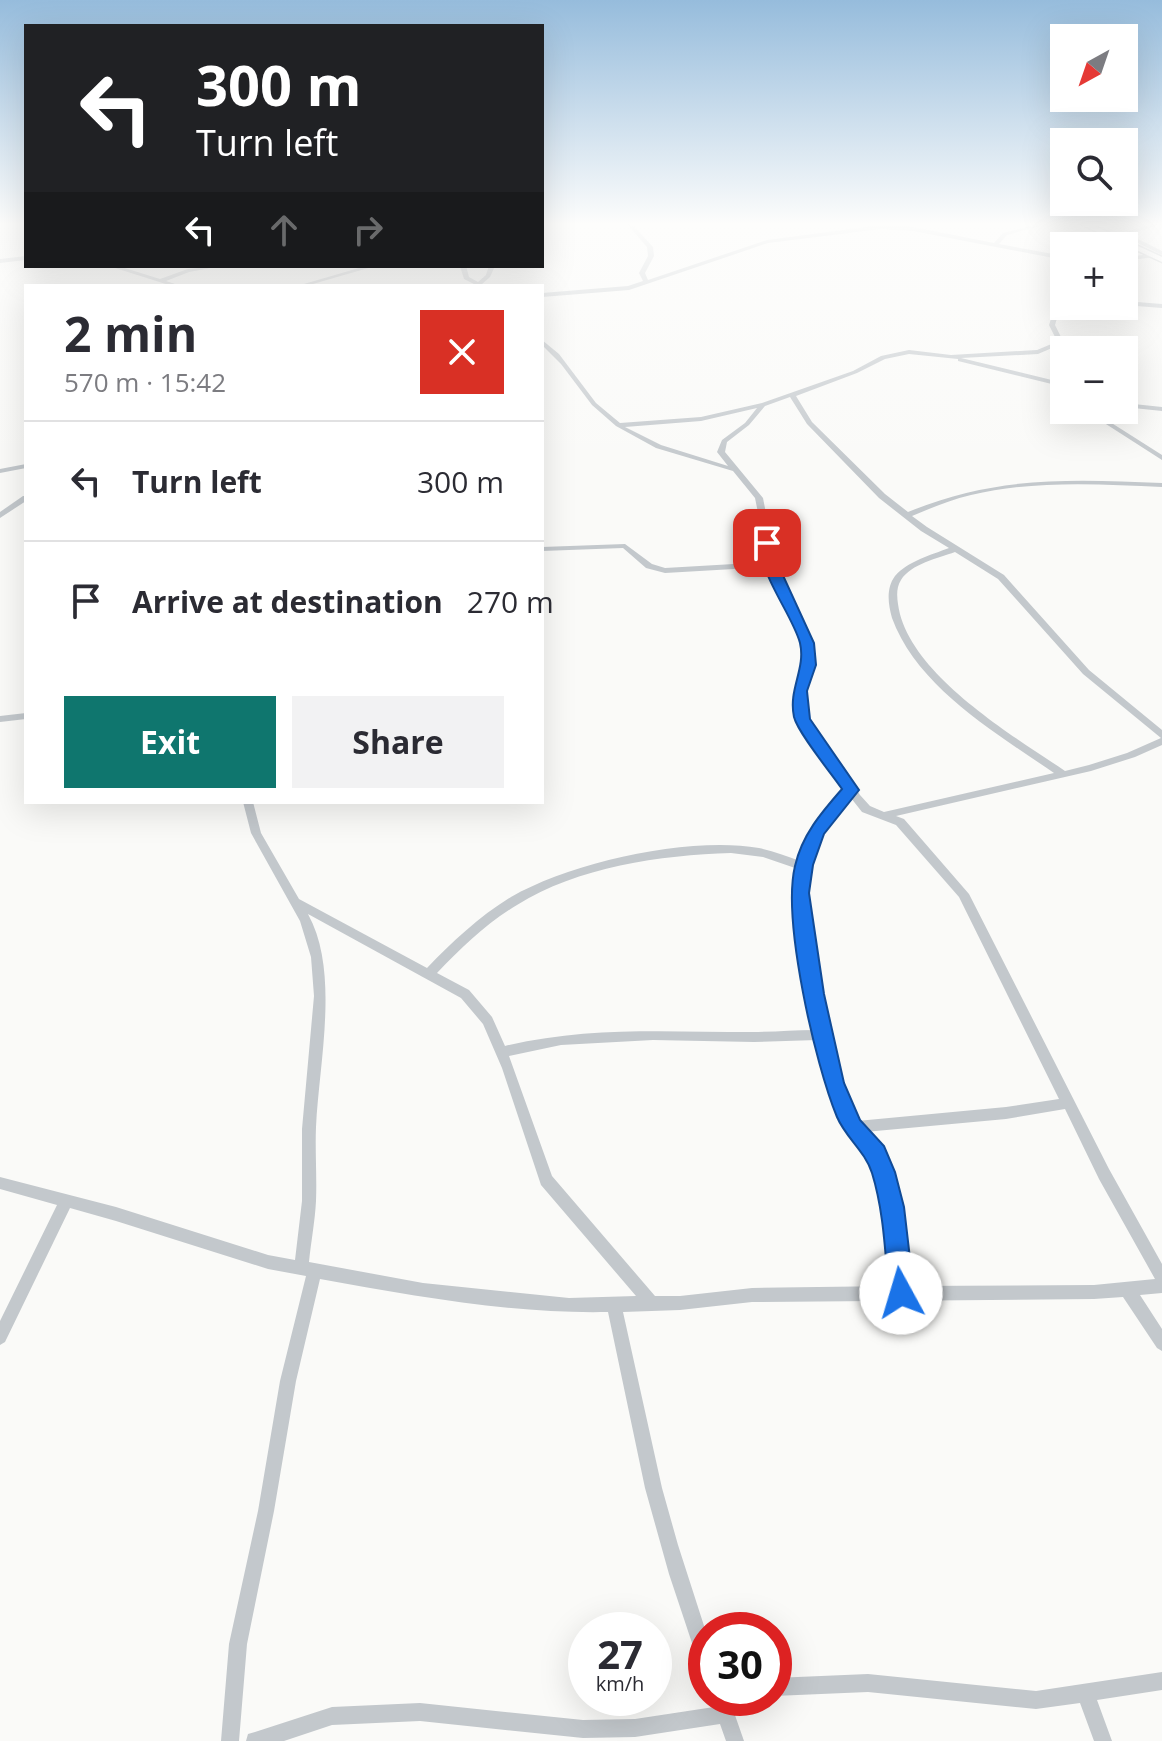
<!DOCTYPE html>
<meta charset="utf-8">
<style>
:root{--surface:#fff;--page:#f2f2f3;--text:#2b2b33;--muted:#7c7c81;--line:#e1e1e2;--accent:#0f766e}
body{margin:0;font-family:"Open Sans",sans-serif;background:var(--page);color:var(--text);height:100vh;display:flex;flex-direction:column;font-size:30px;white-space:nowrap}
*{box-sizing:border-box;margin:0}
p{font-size:26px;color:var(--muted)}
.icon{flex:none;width:44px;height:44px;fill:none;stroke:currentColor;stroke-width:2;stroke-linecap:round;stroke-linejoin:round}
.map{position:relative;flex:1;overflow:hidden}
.panel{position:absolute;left:24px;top:284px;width:520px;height:520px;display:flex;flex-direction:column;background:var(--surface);border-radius:0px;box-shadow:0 8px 32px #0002}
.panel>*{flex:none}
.guide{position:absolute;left:24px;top:24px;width:520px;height:244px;border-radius:0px;box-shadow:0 8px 32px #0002;background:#202124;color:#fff;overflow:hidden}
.needle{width:52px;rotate:220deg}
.controls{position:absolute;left:1050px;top:24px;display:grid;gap:16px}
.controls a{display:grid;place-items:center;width:88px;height:88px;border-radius:0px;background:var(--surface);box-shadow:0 8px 32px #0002;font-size:40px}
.speed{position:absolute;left:568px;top:1612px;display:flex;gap:16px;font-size:40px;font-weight:700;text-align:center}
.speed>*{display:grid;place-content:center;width:104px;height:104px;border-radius:50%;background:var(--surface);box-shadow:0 8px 32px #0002;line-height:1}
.speed small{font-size:20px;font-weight:400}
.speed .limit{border:12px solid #d22;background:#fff;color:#111}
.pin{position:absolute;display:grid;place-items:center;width:68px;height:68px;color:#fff;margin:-34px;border-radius:16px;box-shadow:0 4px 12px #0006}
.me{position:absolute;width:88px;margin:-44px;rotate:354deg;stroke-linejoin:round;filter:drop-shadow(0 0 6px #0008)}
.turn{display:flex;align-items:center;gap:28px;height:168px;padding:0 40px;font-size:36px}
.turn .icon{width:104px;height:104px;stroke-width:2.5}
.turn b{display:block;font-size:56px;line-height:68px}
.lanes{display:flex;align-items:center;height:76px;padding:0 40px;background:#0003;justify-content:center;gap:40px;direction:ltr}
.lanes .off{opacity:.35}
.round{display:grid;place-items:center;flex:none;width:84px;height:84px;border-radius:0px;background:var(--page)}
.overview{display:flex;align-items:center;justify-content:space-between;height:136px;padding:0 40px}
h1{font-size:48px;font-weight:700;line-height:60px}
.action{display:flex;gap:16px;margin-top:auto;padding:16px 40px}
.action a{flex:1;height:92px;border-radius:0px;background:var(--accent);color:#fff;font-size:32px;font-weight:700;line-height:92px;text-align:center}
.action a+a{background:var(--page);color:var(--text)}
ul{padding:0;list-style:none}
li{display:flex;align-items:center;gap:24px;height:120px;padding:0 40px;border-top:2px solid var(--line)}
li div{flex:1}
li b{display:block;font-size:30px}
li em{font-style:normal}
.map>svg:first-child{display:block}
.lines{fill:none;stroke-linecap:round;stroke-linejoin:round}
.secondary-casing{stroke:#b3babf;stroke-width:3}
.minor{fill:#c3c8cc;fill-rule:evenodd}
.tertiary{fill:#c3c8cc;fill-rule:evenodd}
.secondary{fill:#fff;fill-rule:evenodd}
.route{fill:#1a73e8;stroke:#114b97;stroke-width:2}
</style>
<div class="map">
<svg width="1162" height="1741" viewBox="0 0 1162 1741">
<rect width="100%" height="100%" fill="#fafaf8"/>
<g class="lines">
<g class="secondary-casing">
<polygon id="secondary" points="1078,223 1088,223 1162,257 1162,262"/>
</g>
<g class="minor">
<polygon points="542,223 545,225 545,231 542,233"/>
<polygon points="626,223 631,223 653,247 654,256 645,273 648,280 767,240 881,225 913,227 994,243 1003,233 1043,223 1050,223 1007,235 999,244 1064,256 1064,260 913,231 881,229 768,243 629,290 542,297 542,293 628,286 643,281 639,273 648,256 647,247"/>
<polygon points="1122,233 1126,233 1162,251 1162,255 1122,235"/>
<polygon points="1152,254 1154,257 1124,261 1124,257"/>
<polygon points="26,256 26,260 0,263 0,259"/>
<polygon points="109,266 118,266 160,279 188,269 221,266 189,272 166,281 181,286 172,286"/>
<polygon points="366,266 375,266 306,286 297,286"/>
<polygon points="460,266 466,266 469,277 478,282 486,275 489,266 495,266 490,277 482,284 485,286 478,286 464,279"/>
<polygon points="1124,301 1162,304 1162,308 1124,305"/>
<path d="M 1080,306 L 1089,306 L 1057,318 L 1055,325 L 1061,337 L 1059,345 L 1038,354 L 961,358 L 1064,383 L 1064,387 L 958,361 L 958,359 L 909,354 L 885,359 L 857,373 L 796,396 L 812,422 L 885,494 L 908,512 C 995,476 1069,479 1162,483 L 1162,487 C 1099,484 1033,480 971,495 C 950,500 931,508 912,516 L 927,527 L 1004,575 L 1089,670 L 1162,730 L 1162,745 L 1135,757 L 1091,771 L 896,816 L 904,819 L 969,894 L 1109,1169 L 1162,1264 L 1162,1293 L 1140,1295 L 1162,1329 L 1162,1351 L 1157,1348 L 1123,1297 L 1094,1299 L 752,1302 L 680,1310 L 623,1312 L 662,1488 L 678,1545 L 706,1632 L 706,1667 L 700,1664 L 697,1658 L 669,1574 L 645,1488 L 608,1312 C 512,1314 415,1296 320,1279 L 296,1381 L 274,1511 L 247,1644 L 239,1741 L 221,1741 L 229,1644 L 258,1511 L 280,1381 L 306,1276 L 268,1269 L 116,1221 L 70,1208 L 5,1342 L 0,1345 L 0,1321 L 57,1205 L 0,1189 L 0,1177 L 116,1207 L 268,1255 L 295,1260 L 302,1201 L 302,1129 L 314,996 L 311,957 L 300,921 L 251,833 L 243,802 L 253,802 L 261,833 L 299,899 L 427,968 C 452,942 480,916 511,897 C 572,862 689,836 759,848 C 773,851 786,856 800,861 L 816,829 L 846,790 L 826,758 L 797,719 L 795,691 L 804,665 L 798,628 L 768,567 L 665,573 L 646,568 L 623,548 L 542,551 L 542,547 L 625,544 L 652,564 L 665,568 L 768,562 L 755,498 L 733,471 L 656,448 L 616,426 L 592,405 L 561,364 L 542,345 L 542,340 L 559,354 L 596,403 L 620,423 L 701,417 L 762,403 L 853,371 L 881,356 L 909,350 L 951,355 L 1037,350 L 1054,343 L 1055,337 L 1049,325 L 1052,316 ZM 790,397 L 807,424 L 879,498 L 921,531 L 949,548 C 931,555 908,561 895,576 C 886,588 888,604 892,618 C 917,687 996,733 1054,773 L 884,812 L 870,806 L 860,795 L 834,754 L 807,719 L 805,691 L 814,665 L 806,628 L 777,569 L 763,498 L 725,452 L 727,442 L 749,425 L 765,406 ZM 757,408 L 745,423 L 722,440 L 717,452 L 728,466 L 661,445 L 625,427 L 701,421 ZM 955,552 L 998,579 L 1083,674 L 1161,738 L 1127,753 L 1089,765 L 1065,771 C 1012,735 907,673 898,604 C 897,597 896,588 901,580 C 911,564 938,558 955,552 ZM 851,798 L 862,812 L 896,825 L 959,897 L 1059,1099 L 1006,1107 L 857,1121 L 843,1090 L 829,1038 L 830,1035 L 825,1024 C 816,978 798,905 811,860 C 818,836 836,817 851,798 ZM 731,853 L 763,857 L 798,869 C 790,919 803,980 814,1030 C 794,1030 773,1032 752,1032 C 668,1032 587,1026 505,1046 L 492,1017 L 469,990 L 437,973 C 461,948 487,923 517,905 C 577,867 661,855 731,853 ZM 308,914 L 461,998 L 483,1024 L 502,1068 L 541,1185 L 636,1296 L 569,1298 L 423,1283 L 309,1262 C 311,1242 315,1221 316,1201 C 317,1176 315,1151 316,1127 C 319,1062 340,972 308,914 ZM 653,1040 L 754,1042 L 817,1040 C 824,1069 830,1104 846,1129 C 855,1142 869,1154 875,1169 C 889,1206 890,1248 893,1286 L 752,1288 L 680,1296 L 655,1296 L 552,1176 L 509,1056 L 561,1045 ZM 1065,1109 L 1099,1179 L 1155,1279 L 1094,1285 L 908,1286 C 902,1230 902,1177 865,1132 L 1006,1119 Z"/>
<polygon points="1124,403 1162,407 1162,411 1124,407"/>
<polygon points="1090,410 1096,410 1099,415 1162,455 1162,460 1095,417"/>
<polygon points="26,464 26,468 0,473 0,469"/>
<polygon points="23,496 26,496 26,501 0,518 0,512"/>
<polygon points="26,713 26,719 0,722 0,716"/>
<polygon points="1162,1672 1162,1690 1097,1700 1112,1741 1094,1741 1080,1703 1036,1709 868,1692 774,1696 774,1678 868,1674 1036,1691"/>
<polygon points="711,1698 729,1698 744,1741 726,1741 720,1724 635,1737 583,1738 420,1721 332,1725 284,1741 246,1741 248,1734 255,1732 332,1707 420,1703 583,1720 635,1719 714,1707"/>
</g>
<polygon class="tertiary" points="1154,223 1162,224 1114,239 1111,237"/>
<use href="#secondary" class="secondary"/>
</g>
<linearGradient id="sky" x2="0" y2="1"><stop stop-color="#96bcdc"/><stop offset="0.48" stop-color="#fdfdfc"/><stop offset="1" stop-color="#fdfdfc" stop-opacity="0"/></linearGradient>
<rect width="1162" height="467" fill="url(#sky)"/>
<path class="route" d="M 762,540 L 773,543 L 780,569 L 814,643 L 816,665 L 807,691 L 810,719 L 859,790 L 824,834 L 813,865 L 809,893 L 824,994 L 844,1083 L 860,1120 L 884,1146 L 895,1172 L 904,1207 L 914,1293 L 910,1302 L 901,1306 L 893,1302 L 889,1293 C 885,1253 884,1212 872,1173 C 865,1151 846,1138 837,1117 C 815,1064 782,920 795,866 C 802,835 821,813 842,789 C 831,773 798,733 794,717 C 788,689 806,669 800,643 C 792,613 755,570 762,540 Z"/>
</svg>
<div class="controls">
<a><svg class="needle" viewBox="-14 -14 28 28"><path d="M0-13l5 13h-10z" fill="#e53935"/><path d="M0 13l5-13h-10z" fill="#7c7c81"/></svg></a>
<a><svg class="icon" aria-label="search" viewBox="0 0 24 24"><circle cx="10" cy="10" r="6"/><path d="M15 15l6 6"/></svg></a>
<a>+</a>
<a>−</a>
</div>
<div class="speed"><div>27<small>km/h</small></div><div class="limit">30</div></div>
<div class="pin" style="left:767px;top:543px;background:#d93025"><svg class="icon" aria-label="arrive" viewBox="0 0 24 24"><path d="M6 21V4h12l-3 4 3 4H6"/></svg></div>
<svg class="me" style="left:901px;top:1293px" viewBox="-20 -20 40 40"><circle r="19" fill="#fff"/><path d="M0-13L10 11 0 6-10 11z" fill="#1a73e8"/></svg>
<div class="guide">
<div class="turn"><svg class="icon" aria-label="left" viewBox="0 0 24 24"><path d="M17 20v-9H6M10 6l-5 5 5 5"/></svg><div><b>300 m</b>Turn left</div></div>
<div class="lanes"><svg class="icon" aria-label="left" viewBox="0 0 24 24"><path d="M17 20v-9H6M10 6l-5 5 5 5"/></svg><svg class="icon off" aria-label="ahead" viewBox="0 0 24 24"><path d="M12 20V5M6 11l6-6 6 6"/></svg><svg class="icon off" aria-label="right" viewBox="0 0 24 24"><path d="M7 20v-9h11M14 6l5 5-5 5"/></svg></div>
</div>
<section class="panel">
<div class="overview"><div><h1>2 min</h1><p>570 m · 15:42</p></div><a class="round" style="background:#d93025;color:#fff"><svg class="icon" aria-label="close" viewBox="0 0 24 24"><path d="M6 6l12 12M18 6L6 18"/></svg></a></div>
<ul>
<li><svg class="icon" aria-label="left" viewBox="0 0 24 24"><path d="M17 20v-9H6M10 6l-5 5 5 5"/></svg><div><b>Turn left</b></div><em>300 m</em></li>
<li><svg class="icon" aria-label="arrive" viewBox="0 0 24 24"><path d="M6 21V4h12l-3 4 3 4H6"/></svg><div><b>Arrive at destination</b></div><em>270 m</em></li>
</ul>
<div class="action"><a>Exit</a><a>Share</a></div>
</section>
</div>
